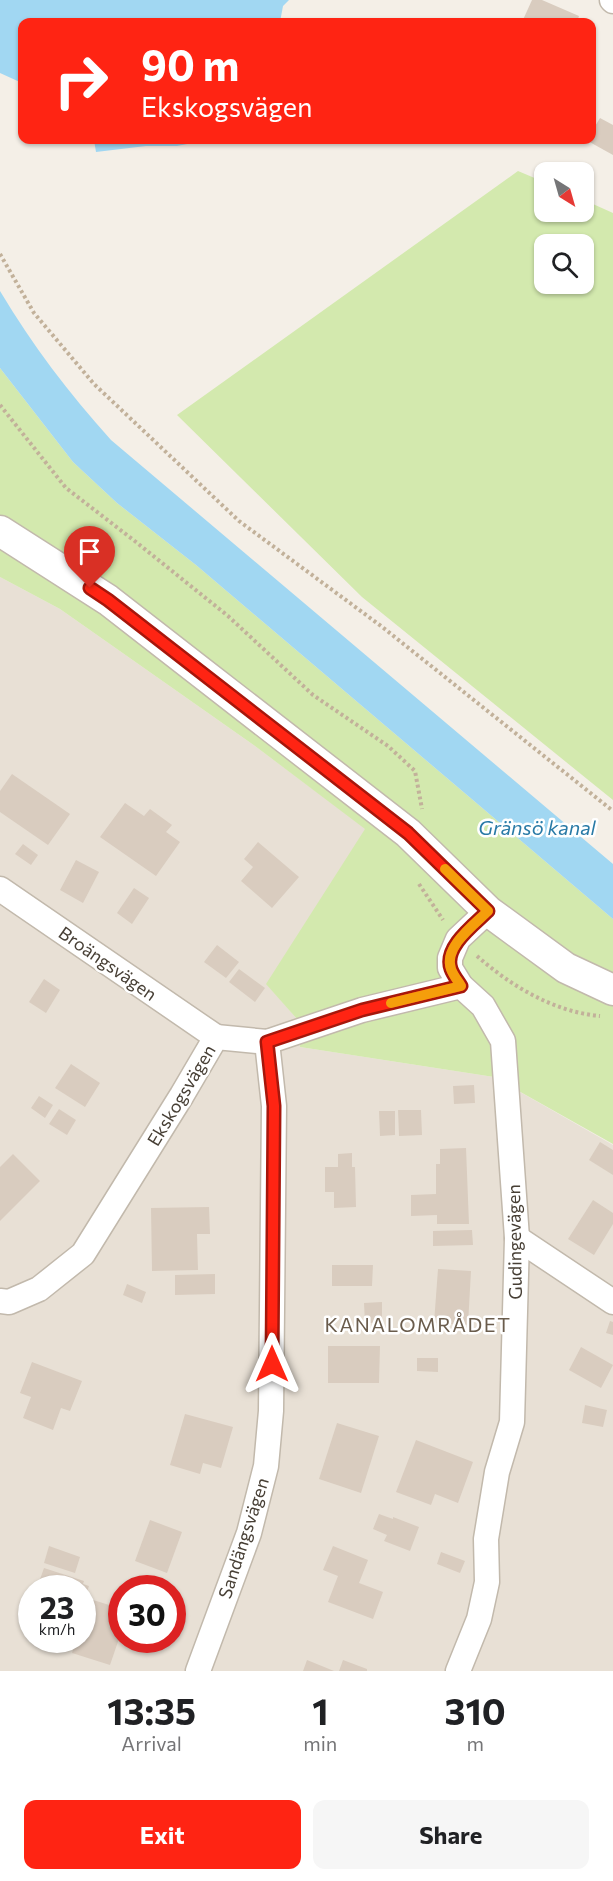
<!DOCTYPE html>
<meta charset="utf-8">
<style>
:root{--surface:#fff;--page:#f6f6f6;--text:#202124;--muted:#757577;--accent:#ff2413}
body{margin:0;font-family:Commissioner,sans-serif;background:var(--page);color:var(--text);height:100vh;display:flex;flex-direction:column;font-size:22px;white-space:nowrap}
*{box-sizing:border-box;margin:0}
p{font-size:20px;color:var(--muted)}
.icon{flex:none;width:33px;height:33px;fill:none;stroke:currentColor;stroke-width:2;stroke-linecap:round;stroke-linejoin:round}
.map{position:relative;height:1671px;overflow:hidden}
.panel{display:flex;flex-direction:column;background:var(--surface);flex:1}
.panel>*{flex:none}
.hud{position:absolute;left:18px;top:18px;width:578px;height:126px;border-radius:12px;box-shadow:0 2px 4px #0004;background:#ff2413;color:#fff;overflow:hidden}
.needle{width:39px;rotate:143deg}
.tools{position:absolute;left:534px;top:162px;display:grid;gap:12px}
.tools a{display:grid;place-items:center;width:60px;height:60px;border-radius:12px;background:var(--surface);box-shadow:0 2px 4px #0004;font-size:30px}
.speed{position:absolute;left:18px;top:1575px;display:flex;gap:12px;font-size:30px;font-weight:700;text-align:center}
.speed>*{display:grid;place-content:center;width:78px;height:78px;border-radius:50%;background:var(--surface);box-shadow:0 2px 4px #0004;line-height:1}
.speed small{font-size:15px;font-weight:400}
.speed .limit{border:9px solid #d22;background:#fff;color:#111}
.pin{position:absolute;display:grid;place-items:center;width:51px;height:51px;color:#fff;margin:-62px -26px;border-radius:50% 50% 50% 0;rotate:-45deg;box-shadow:0 0 6px #0007}
.pin .icon{rotate:45deg}
.me{position:absolute;width:66px;margin:-33px;rotate:0deg;stroke-linejoin:round;filter:drop-shadow(0 0 4px #0008)}
.turn{display:flex;align-items:center;gap:21px;height:126px;padding:0 24px;font-size:27px}
.turn .icon{width:78px;height:78px;stroke-width:2.5}
.turn b{display:block;font-size:42px;line-height:51px}
.eta{display:flex;justify-content:space-evenly;align-items:center;height:102px;text-align:center}
.eta b{font-size:36px;font-weight:700;line-height:42px}
.primary-button{display:flex;gap:12px;margin-top:auto;padding:12px 24px}
.primary-button a{flex:1;height:69px;border-radius:12px;background:var(--accent);color:#fff;font-size:24px;font-weight:700;line-height:69px;text-align:center}
.primary-button a+a{background:var(--page);color:var(--text)}
.map>svg:first-child{display:block}
.residential{fill:#e8e0d5;fill-rule:evenodd}
.green{fill:#d3e9ae;fill-rule:evenodd}
.water{fill:#a1d7f2}
.building{fill:#d9ccbf}
.lines{fill:none;stroke-linecap:round;stroke-linejoin:round}
.minor-casing{stroke:#c2b9ac;stroke-width:27}
.tertiary-casing{stroke:#c2b9ac;stroke-width:33}
.path{stroke:#c2b19a;stroke-width:4;stroke-dasharray:3 3;stroke-linecap:butt}
.minor{stroke:#fff;stroke-width:24}
.tertiary{stroke:#fff;stroke-width:30}
.route-casing{stroke:#a6170c;stroke-width:15}
.route{stroke:#ff2413;stroke-width:10}
.slow{stroke:#f59e0b;stroke-width:10}
.labels{text-anchor:middle;dominant-baseline:central;stroke-width:5;stroke-linejoin:round;paint-order:stroke}
.street-label{font-size:18px;fill:#473f35;stroke:#fff}
.water-label{font-size:20px;font-style:italic;fill:#297aa6;stroke:#fff}
.neighbourhood-label{font-size:20px;letter-spacing:1.5px;fill:#6a5c4c;stroke:#fff}
</style>
<div class="map">
<svg width="613" height="1671" viewBox="0 0 613 1671">
<rect width="100%" height="100%" fill="#f4efe7"/>
<path class="residential" d="M 0,577 L 60,609 L 255,746 L 366,829 L 267,984 L 297,1019 L 300,1047 L 494,1077 L 613,1145 L 613,1671 L 0,1671 ZM 32,1588 L 82,1588 L 82,1640 L 32,1640 ZM 122,1588 L 172,1588 L 172,1640 L 122,1640 Z"/>
<g class="green">
<path d="M 518,171 L 544,182 L 544,212 L 584,212 L 584,200 L 613,213 L 613,800 L 362,597 L 177,415 ZM 584,244 L 584,284 L 544,284 L 544,244 Z"/>
<polygon points="0,368 73,462 117,503 196,565 613,919 613,1144 494,1077 300,1047 297,1019 266,984 365,829 255,746 60,609 0,577"/>
</g>
<g class="water">
<polygon points="0,0 289,0 283,6 280,22 22,22 22,83 0,73"/>
<polygon points="94,140 208,140 177,146 146,146 96,152"/>
<path d="M 0,291 C 33,346 68,392 111,440 L 613,864 L 613,919 L 196,565 L 117,503 L 73,462 L 0,368 Z"/>
</g>
<g class="building">
<polygon points="532,0 542,0 579,16 577,22 522,22"/>
<polygon points="600,118 613,125 613,155 586,140 591,140 591,133"/>
<polygon points="12,774 70,814 48,845 0,812 0,791"/>
<polygon points="125,803 144,816 150,809 172,825 166,832 180,842 156,876 100,837"/>
<polygon points="258,842 299,877 272,908 241,881 253,867 244,859"/>
<polygon points="23,844 38,855 31,865 15,854"/>
<polygon points="76,860 99,872 83,903 60,890"/>
<polygon points="134,888 149,898 132,924 117,913"/>
<polygon points="217,945 239,962 226,978 204,962"/>
<polygon points="239,969 265,988 255,1002 229,982"/>
<polygon points="44,979 60,990 46,1013 29,1002"/>
<polygon points="71,1064 100,1083 85,1107 55,1088"/>
<polygon points="474,1085 475,1103 454,1104 453,1086"/>
<polygon points="39,1096 53,1105 45,1118 31,1108"/>
<polygon points="59,1109 76,1120 67,1135 49,1124"/>
<polygon points="398,1110 421,1110 422,1135 399,1136"/>
<polygon points="379,1111 395,1111 395,1135 380,1136"/>
<polygon points="600,1142 613,1150 613,1175 589,1160"/>
<polygon points="466,1148 469,1224 437,1224 437,1215 411,1216 411,1195 436,1194 436,1164 440,1164 440,1149"/>
<polygon points="352,1153 352,1167 355,1167 356,1207 334,1208 334,1192 325,1192 325,1167 338,1167 338,1154"/>
<polygon points="13,1154 40,1181 0,1221 0,1167"/>
<polygon points="593,1200 613,1213 613,1224 594,1255 568,1239"/>
<polygon points="209,1207 210,1234 197,1234 198,1270 152,1271 151,1208"/>
<polygon points="472,1230 473,1245 433,1246 433,1231"/>
<polygon points="332,1265 373,1265 372,1286 332,1286"/>
<polygon points="438,1269 471,1271 468,1325 434,1323"/>
<polygon points="215,1274 215,1294 175,1295 175,1275"/>
<polygon points="127,1284 146,1292 142,1303 123,1295"/>
<polygon points="382,1302 382,1323 365,1323 364,1303"/>
<polygon points="610,1321 613,1322 613,1335 606,1333"/>
<polygon points="328,1346 380,1346 379,1383 328,1383"/>
<polygon points="581,1347 613,1365 601,1388 569,1370"/>
<polygon points="417,1358 438,1358 438,1372 417,1371"/>
<polygon points="32,1362 82,1381 70,1411 61,1408 53,1430 23,1418 31,1397 20,1393"/>
<polygon points="585,1405 607,1410 603,1427 582,1423"/>
<polygon points="185,1414 233,1427 221,1468 203,1463 200,1474 170,1465"/>
<polygon points="337,1423 379,1436 361,1493 319,1479"/>
<polygon points="416,1440 473,1462 458,1503 435,1494 431,1505 396,1492"/>
<polygon points="379,1514 393,1519 393,1517 419,1527 410,1551 384,1541 387,1535 373,1529"/>
<polygon points="150,1520 182,1532 167,1573 135,1561"/>
<polygon points="49,1546 80,1557 75,1573 44,1563"/>
<polygon points="333,1546 368,1560 359,1583 383,1592 373,1619 328,1602 338,1576 323,1570"/>
<polygon points="441,1552 465,1561 460,1573 437,1564"/>
<polygon points="44,1568 84,1581 83,1584 89,1586 84,1600 82,1600 82,1588 37,1588"/>
<polygon points="90,1599 122,1609 122,1630 110,1665 72,1653 76,1640 82,1640 82,1621"/>
<polygon points="307,1660 334,1671 303,1671"/>
<polygon points="343,1660 367,1669 367,1671 339,1671"/>
</g>
<g class="lines">
<g class="minor-casing">
<g id="minor">
<polyline points="612,0 613,1"/>
<polyline points="0,889 216,1037"/>
<polyline points="517,1238 613,1302"/>
<polyline points="0,1301 9,1302 39,1289 83,1254 182,1095 216,1037 267,1042 362,1010 461,986"/>
<polyline points="198,1671 249,1533 266,1466 271,1411 274,1106 267,1042"/>
<polyline points="458,1671 479,1619 487,1582 486,1539 497,1472 512,1422 517,1238 503,1041 483,1006 461,986 450,968 450,958 458,939 488,911"/>
</g>
</g>
<g class="tertiary-casing">
<polyline id="tertiary" points="0,531 108,600 207,677 408,833 488,911 566,968 613,990"/>
</g>
<g class="path">
<polyline points="0,254 34,313 94,384 239,521 381,626 613,811"/>
<polyline points="0,405 66,488 136,542 228,616 313,695 388,746 415,771 422,809"/>
<polyline points="419,884 443,920"/>
<path d="M 477,956 C 511,986 554,1012 600,1016"/>
</g>
<use href="#minor" class="minor"/>
<use href="#tertiary" class="tertiary"/>
</g>
<g class="lines">
<g class="route-casing">
<path id="route" d="M 90,588 L 108,600 L 408,833 L 488,911 C 475,924 443,947 451,969 C 453,975 458,981 461,986 L 362,1010 L 267,1042 L 274,1106 L 272,1364"/>
</g>
<use href="#route" class="route"/>
<path class="slow" d="M 391,1003 L 461,986 C 458,981 453,975 451,969 C 443,947 475,924 488,911 L 445,869"/>
</g>
<g class="labels">
<g class="street-label">
<text transform="translate(108 963) rotate(35)">Broängsvägen</text>
<text transform="translate(181 1095) rotate(-59)">Ekskogsvägen</text>
<text transform="translate(514 1242) rotate(-91)">Gudingevägen</text>
<text transform="translate(243 1538) rotate(-72)">Sandängsvägen</text>
</g>
<g class="water-label">
<text x="537" y="827">Gränsö kanal</text>
</g>
<g class="neighbourhood-label">
<text x="418" y="1324">KANALOMRÅDET</text>
</g>
</g>
</svg>
<div class="tools">
<a><svg class="needle" viewBox="-14 -14 28 28"><path d="M0-13l5 13h-10z" fill="#e53935"/><path d="M0 13l5-13h-10z" fill="#757577"/></svg></a>
<a><svg class="icon" aria-label="search" viewBox="0 0 24 24"><circle cx="10" cy="10" r="6"/><path d="M15 15l6 6"/></svg></a>
</div>
<div class="speed"><div>23<small>km/h</small></div><div class="limit">30</div></div>
<div class="pin" style="left:90px;top:588px;background:#d93025"><svg class="icon" aria-label="arrive" viewBox="0 0 24 24"><path d="M6 21V4h12l-3 4 3 4H6"/></svg></div>
<svg class="me" style="left:272px;top:1364px" viewBox="-20 -20 40 40"><path d="M0-17L14 15 0 8-14 15z" fill="#ff2413" stroke="#fff" stroke-width="4"/></svg>
<div class="hud">
<div class="turn"><svg class="icon" aria-label="right" viewBox="0 0 24 24"><path d="M7 20v-9h11M14 6l5 5-5 5"/></svg><div><b>90 m</b>Ekskogsvägen</div></div>
</div>
</div>
<section class="panel">
<div class="eta">
<div><b>13:35</b><p>Arrival</p></div>
<div><b>1</b><p>min</p></div>
<div><b>310</b><p>m</p></div>
</div>
<div class="primary-button"><a>Exit</a><a>Share</a></div>
</section>
